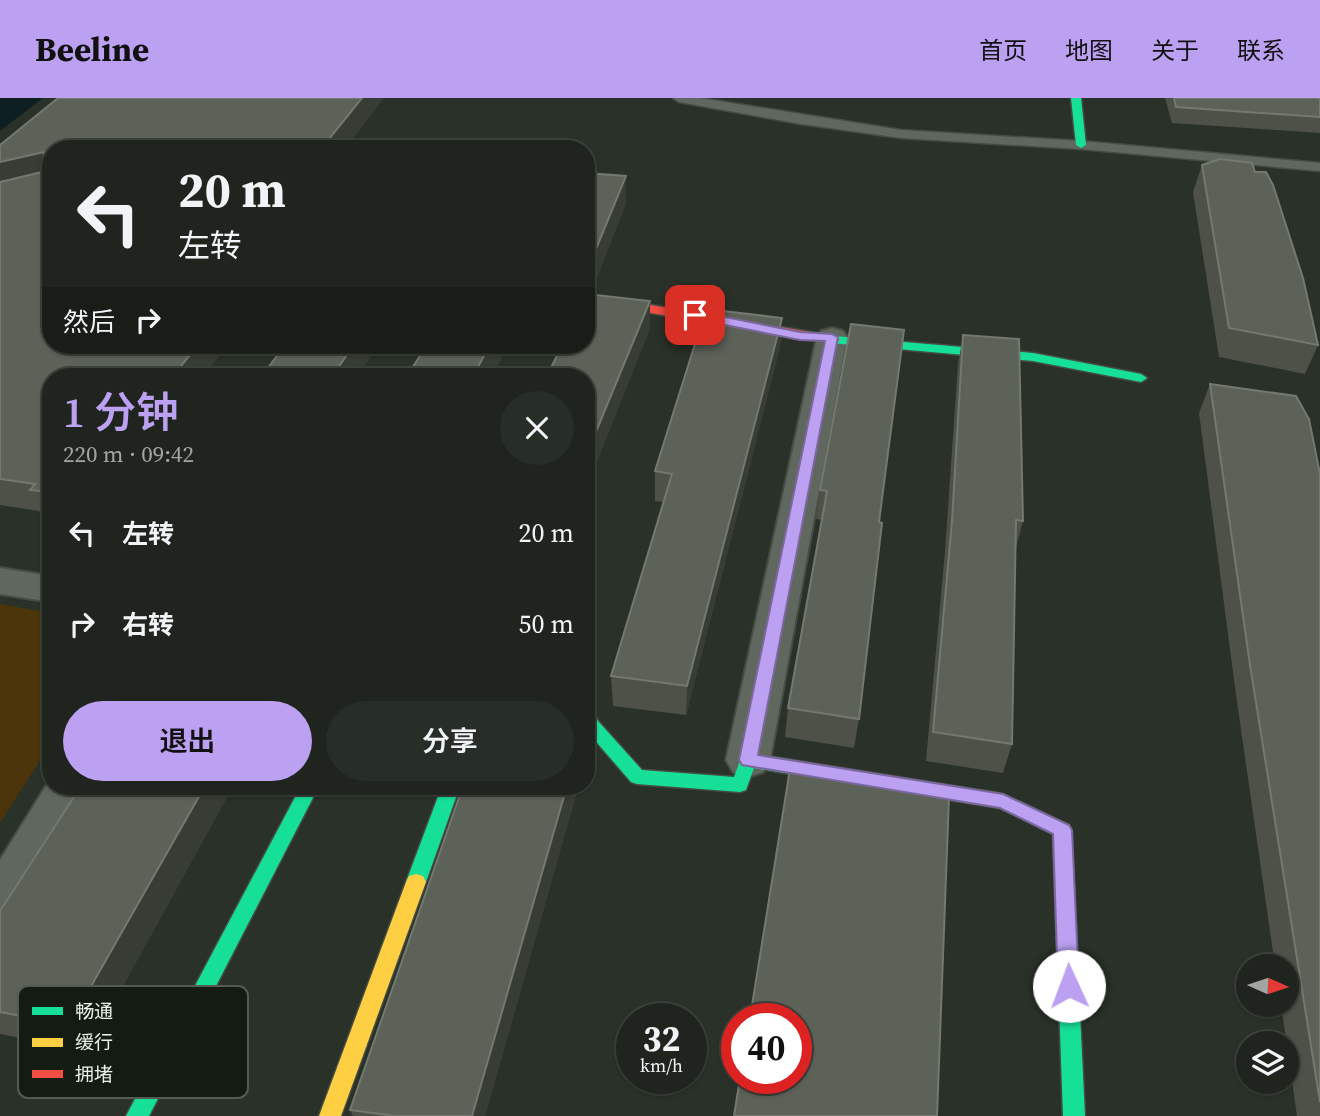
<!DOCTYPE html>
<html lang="zh">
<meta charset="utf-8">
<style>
:root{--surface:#1f251e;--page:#272d27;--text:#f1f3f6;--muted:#a1a5a4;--line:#3c423c;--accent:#bca0f2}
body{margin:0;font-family:"Source Serif 4","Noto Sans SC",serif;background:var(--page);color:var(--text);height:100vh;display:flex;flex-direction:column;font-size:26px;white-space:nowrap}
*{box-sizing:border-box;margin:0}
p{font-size:23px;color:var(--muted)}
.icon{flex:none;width:38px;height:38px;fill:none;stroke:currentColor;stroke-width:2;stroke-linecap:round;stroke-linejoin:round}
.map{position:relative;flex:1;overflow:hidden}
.side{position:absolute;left:42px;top:270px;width:553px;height:427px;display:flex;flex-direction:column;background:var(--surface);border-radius:28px;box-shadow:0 2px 5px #0004,0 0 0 2px var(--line)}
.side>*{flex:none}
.banner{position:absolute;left:42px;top:42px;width:553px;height:214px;border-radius:28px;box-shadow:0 2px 5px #0004,0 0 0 2px var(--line);background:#1f251e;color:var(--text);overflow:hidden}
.needle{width:46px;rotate:93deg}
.fabs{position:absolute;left:1236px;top:856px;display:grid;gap:14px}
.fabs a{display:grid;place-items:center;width:63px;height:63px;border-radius:50%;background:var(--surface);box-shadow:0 2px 5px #0004,0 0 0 2px var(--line);font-size:35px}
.speed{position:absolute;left:616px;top:905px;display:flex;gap:14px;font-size:35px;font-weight:700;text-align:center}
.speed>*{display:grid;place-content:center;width:91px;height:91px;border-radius:50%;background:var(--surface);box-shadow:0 2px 5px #0004,0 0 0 2px var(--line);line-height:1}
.speed small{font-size:18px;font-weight:400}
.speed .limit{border:10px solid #d22;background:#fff;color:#111}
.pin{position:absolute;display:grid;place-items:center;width:60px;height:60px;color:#fff;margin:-30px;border-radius:14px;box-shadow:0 4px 10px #0006}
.me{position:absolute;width:77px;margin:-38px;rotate:358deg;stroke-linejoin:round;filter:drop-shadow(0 0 5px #0008)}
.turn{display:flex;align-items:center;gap:24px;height:147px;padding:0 21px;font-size:32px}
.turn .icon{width:91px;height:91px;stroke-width:2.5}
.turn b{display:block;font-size:49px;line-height:60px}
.then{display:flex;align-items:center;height:66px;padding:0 21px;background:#0003;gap:14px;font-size:26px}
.round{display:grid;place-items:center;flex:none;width:74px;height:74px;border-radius:37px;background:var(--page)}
.summary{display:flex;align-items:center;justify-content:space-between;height:119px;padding:0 21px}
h1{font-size:42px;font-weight:600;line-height:52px;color:var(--accent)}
.cta{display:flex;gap:14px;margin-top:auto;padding:14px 21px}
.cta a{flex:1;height:80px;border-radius:42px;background:var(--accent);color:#111;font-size:28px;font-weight:600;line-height:80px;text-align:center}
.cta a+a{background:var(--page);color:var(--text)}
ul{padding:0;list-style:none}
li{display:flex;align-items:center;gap:21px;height:91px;padding:0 21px}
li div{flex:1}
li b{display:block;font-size:26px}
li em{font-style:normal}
header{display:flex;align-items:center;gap:42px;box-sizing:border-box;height:98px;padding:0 35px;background:var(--accent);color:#111}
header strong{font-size:33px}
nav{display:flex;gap:38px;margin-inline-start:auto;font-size:24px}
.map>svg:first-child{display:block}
.green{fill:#4c350b}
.water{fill:#0d1f20}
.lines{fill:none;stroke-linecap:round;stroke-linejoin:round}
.lane-casing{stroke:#454c44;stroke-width:3}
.street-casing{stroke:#454c44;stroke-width:4}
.fast-casing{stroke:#454c44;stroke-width:3}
.slow-casing{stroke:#454c44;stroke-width:3}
.jam-casing{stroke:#454c44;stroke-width:3}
.lane{fill:#60675f;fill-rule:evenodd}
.street{fill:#60675f;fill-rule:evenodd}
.fast{fill:#16e098;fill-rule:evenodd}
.slow{fill:#ffcf43;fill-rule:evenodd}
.jam{fill:#f24e42;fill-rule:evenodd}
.wall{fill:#4d5148}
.shaded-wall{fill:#373d34}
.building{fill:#5d6259;stroke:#73796f;stroke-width:2}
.route{fill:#bca0f2;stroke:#7a689d;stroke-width:2}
.key{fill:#141b13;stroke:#535b52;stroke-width:2}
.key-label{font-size:19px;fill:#e7f1e6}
</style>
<header>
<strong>Beeline</strong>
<nav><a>首页</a><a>地图</a><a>关于</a><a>联系</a></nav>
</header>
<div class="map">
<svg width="1320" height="1018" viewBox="0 0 1320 1018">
<rect width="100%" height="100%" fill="#293128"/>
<polygon class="green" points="0,506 51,515 51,645 0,725"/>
<polygon class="water" points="0,0 43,0 0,33"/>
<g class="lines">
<g class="lane-casing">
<polygon id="lane" points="673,0 700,0 901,32 1081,43 1320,65 1320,73 1081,51 901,40 801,26 679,4"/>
</g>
<g class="street-casing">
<g id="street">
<polygon points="832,230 843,233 847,239 770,662 763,674 748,679 733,674 726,662 817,239 821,233"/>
<polygon points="0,470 51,478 51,504 0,496"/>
<polygon points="51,680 51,688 91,688 17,819 0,825 0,762"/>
</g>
</g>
<g class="fast-casing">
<g id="fast">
<polygon points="1071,0 1081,0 1086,47 1081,50 1076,47"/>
<polygon points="834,238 1033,255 1141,276 1147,280 1141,284 1033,263 830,245 828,242"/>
<polygon points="586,609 592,610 598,623 642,672 734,679 742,657 748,655 1003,696 1069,727 1071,732 1085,1018 1063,1018 1053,736 1000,710 754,670 746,692 740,694 637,686 631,684 586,632"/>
<polygon points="301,688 319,688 149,1018 126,1018"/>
<polygon points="442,688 460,688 426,784 423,790 416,792 409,790 406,784"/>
</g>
</g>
<g class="slow-casing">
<polygon id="slow" points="416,776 423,778 426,784 341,1018 319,1018 406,784 409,778"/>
</g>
<g class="jam-casing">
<polygon id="jam" points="586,196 834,238 840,242 834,246 586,204"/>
</g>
<use href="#lane" class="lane"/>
<use href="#street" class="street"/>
<use href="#fast" class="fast"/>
<use href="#slow" class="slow"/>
<use href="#jam" class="jam"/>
</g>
<g class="wall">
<polygon points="1165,0 1320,0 1320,35 1172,25"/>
<polygon points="0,47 51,278 51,421 42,420 39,413 0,407"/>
<polygon points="1202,67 1318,247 1305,276 1219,259 1193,94"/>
<polygon points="586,75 626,105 593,189 586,188"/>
<polygon points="782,220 780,249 686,617 613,608 611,578 664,404 655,403 655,373"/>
<polygon points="851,226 879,424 859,621 854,650 785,639 788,610 822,422 816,421 820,392"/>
<polygon points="963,237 1023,423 1016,449 1012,646 1003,675 926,663 945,453 958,266"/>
<polygon points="1210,286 1320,376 1320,1018 1297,1018 1281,906 1286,906 1286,868 1275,868 1236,597 1199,315"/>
<polygon points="81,688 233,688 87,953 0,936 0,813"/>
<polygon points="577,693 485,1018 353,1018 350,1012"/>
</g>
<g class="shaded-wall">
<polygon points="362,0 384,0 345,51 321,51"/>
<polygon points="44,54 51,74 0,91 0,64"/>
<polygon points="626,78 626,105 593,189 592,161"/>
<polygon points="650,203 650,231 586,392 586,358"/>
<polygon points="782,220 780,249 686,617 687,588"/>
<polygon points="198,247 228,247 203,278 173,278"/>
<polygon points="354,247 379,247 357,278 332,278"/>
<polygon points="490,247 509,247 492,278 473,278"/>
<polygon points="205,688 233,688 87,953 69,927"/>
<polygon points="567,688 576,688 577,693 485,1018 472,1018"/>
</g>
<g class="building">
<polygon points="58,0 362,0 321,51 51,51 51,247 198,247 173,278 51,278 51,394 30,392 35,386 0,381 0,84 42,74 44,54 0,64 0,47"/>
<polygon points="1174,0 1320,0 1320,19 1176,9"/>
<polygon points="1220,61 1252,65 1255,74 1266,74 1273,87 1303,180 1318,247 1229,230 1202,67"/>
<polygon points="586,75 626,78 592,161 586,160"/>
<polygon points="587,196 650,203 586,358 586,278 547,278 562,247 586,247"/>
<polygon points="706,211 782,220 687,588 611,578 672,376 655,373"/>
<polygon points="851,226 904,232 879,424 882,425 859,621 788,610 827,393 820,392"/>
<polygon points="963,237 1019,241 1023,423 1016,422 1012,646 933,634 952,423"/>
<polygon points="285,247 354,247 332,278 262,278"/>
<polygon points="427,247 490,247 473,278 407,278"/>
<polygon points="1210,286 1296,298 1309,321 1320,376 1320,1004 1250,567"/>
<polygon points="790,671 949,699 937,1018 734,1018 740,980 796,980 796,920 750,920"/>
<polygon points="81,688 205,688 69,927 0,914 0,813"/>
<polygon points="463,688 567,688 472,1018 395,1018 350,1012"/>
</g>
<polygon class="route" points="695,213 800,234 832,236 838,239 758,657 1003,696 1069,727 1072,732 1079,888 1076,895 1069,898 1061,895 1058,888 1053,736 1000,710 742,667 739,662 825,243 800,242 690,220 688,217"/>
<rect x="18" y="888" width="230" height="112" rx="10" class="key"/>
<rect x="32" y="909" width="31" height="8" fill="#16e098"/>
<rect x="32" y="940" width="31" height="9" fill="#ffcf43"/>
<rect x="32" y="972" width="31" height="8" fill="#f24e42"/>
<g class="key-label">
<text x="75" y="920">畅通</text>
<text x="75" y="951">缓行</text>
<text x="75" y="983">拥堵</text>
</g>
</svg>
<div class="fabs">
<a><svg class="needle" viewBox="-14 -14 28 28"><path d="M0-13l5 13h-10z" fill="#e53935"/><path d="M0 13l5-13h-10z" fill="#a1a5a4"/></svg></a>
<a><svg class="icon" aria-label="layers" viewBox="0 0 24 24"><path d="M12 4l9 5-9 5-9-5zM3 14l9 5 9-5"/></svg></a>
</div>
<div class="speed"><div>32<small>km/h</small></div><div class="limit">40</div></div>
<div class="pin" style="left:695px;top:217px;background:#d93025"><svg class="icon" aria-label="arrive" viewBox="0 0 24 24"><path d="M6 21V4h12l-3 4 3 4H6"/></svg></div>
<svg class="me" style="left:1069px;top:888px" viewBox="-20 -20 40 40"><circle r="19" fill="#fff"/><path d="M0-13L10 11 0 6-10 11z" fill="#bca0f2"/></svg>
<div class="banner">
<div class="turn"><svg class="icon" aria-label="left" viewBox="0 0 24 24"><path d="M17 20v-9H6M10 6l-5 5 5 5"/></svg><div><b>20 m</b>左转</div></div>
<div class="then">然后<svg class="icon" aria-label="right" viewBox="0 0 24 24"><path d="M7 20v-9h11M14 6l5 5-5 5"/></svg></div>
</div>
<section class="side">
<div class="summary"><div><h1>1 分钟</h1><p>220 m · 09:42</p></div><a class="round"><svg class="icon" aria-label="close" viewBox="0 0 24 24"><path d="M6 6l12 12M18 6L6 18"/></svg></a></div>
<ul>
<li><svg class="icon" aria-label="left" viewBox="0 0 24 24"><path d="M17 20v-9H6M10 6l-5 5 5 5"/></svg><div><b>左转</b></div><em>20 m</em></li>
<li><svg class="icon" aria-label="right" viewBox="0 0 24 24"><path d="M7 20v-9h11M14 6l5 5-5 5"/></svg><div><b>右转</b></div><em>50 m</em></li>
</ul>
<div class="cta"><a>退出</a><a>分享</a></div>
</section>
</div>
